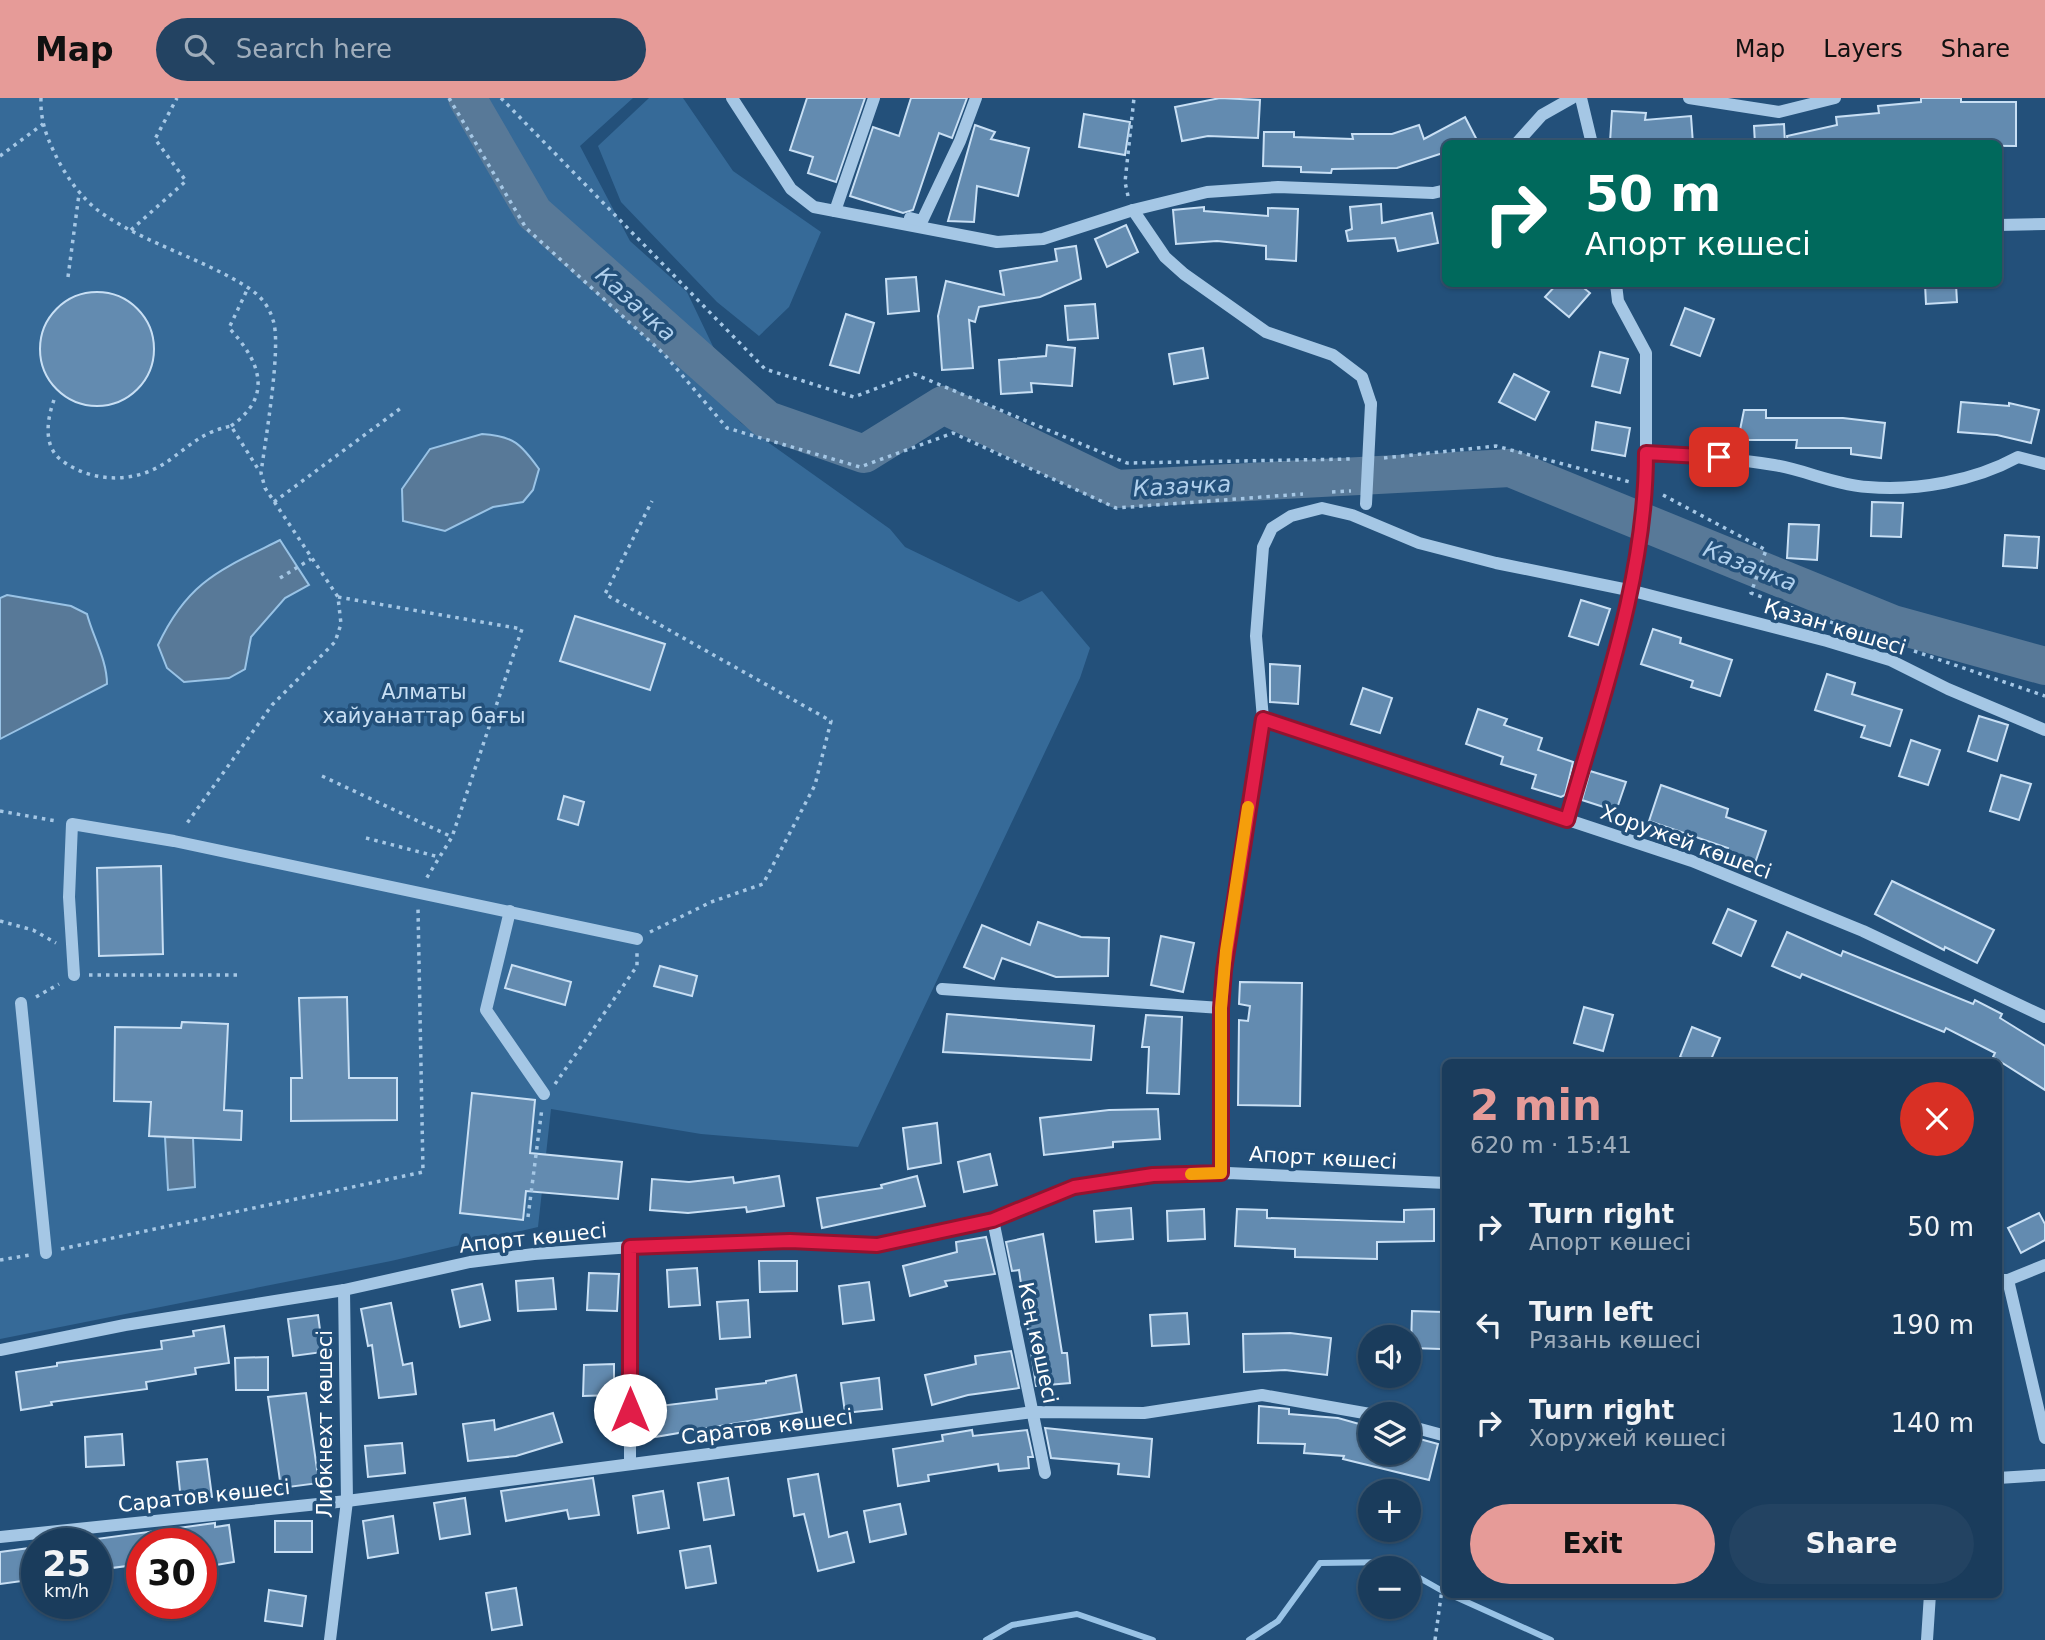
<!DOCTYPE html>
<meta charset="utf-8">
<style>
:root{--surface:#1a3c5c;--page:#234362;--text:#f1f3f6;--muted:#9fadbb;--line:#385672;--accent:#e69b98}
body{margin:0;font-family:"DejaVu Sans",sans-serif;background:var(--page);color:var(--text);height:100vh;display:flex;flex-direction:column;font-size:26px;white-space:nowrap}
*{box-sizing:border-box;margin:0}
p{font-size:23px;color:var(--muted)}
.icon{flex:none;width:38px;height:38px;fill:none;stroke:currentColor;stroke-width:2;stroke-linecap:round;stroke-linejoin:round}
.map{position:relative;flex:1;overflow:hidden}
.panel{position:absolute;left:1442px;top:961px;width:560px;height:539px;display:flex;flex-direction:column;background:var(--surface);border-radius:10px;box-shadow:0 2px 5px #0004,0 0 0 2px var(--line)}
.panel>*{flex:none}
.hud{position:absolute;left:1442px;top:42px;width:560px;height:147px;border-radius:10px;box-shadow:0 2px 5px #0004,0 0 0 2px var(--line);background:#00695c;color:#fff;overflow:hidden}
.tools{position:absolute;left:1358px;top:1227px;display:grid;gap:14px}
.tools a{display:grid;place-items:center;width:63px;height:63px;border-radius:50%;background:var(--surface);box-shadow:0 2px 5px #0004,0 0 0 2px var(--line);font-size:35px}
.speed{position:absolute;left:21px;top:1430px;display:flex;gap:14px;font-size:35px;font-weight:700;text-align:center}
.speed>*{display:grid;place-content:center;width:91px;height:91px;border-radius:50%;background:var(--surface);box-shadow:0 2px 5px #0004,0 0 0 2px var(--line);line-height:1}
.speed small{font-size:18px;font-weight:400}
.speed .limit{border:10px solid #d22;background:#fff;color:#111}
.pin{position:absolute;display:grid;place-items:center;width:60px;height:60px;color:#fff;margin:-30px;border-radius:14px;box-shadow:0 4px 10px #0006}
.me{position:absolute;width:77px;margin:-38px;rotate:0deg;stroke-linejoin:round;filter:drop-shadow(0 0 5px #0008)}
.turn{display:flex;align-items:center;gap:24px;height:147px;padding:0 28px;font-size:32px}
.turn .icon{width:91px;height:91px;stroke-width:2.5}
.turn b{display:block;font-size:49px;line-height:60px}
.round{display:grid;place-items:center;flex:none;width:74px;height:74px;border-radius:37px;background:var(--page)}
.headline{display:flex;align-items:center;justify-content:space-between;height:119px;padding:0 28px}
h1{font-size:42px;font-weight:800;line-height:52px;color:var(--accent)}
.cta{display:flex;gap:14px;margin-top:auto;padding:14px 28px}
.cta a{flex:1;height:80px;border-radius:42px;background:var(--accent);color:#111;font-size:28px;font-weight:800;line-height:80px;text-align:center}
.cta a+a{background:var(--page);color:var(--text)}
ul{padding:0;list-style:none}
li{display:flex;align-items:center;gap:21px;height:98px;padding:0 28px}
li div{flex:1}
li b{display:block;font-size:26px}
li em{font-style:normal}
header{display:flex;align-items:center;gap:42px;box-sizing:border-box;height:98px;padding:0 35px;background:var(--accent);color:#111}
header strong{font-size:33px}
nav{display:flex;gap:38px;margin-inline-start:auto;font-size:24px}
.search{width:490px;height:63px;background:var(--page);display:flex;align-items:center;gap:18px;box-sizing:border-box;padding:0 24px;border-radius:38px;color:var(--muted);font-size:26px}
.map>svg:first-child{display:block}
.green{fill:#366a98}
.water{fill:#587998;stroke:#99c3e6;stroke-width:2}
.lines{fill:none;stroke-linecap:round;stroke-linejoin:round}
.stream{stroke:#99c3e6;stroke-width:6}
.river{stroke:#587998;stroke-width:38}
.building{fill:#638bb0;stroke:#c8dff4;stroke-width:2}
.path{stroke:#a5c7e5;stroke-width:3.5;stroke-dasharray:3.5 5;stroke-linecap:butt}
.minor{stroke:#a5c7e5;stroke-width:12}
.minor-bridge{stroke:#a5c7e5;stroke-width:12}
.route-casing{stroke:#92132f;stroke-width:18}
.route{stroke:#e11d48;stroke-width:12}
.slow{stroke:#f59e0b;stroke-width:12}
.labels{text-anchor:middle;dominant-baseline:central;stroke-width:7;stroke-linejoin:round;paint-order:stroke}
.street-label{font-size:21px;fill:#fff;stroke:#23507a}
.park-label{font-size:21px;fill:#c8dff4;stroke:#23507a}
.water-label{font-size:23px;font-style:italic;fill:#b0d0ed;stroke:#23507a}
</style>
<header>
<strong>Map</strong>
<div class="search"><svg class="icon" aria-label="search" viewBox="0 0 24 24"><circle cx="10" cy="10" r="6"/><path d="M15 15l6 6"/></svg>Search here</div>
<nav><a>Map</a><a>Layers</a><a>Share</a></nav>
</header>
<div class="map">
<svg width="2045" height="1542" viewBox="0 0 2045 1542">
<rect width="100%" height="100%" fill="#23507a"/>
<g class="green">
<polygon points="0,0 633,0 580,48 630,143 687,194 730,284 727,310 741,325 890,431 905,449 1019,504 1042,493 1090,550 1080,580 858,1049 701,1036 551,1011 538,1129 391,1163 0,1241"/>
<polygon points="649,0 683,0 733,73 821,134 789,209 759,238 717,204 621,104 598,48"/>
</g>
<g class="water">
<path d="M 482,336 C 514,338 521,346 539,371 L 533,392 L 523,404 L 493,409 L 445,433 L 403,423 L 402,391 L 430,351 Z"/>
<path d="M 280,442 L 309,487 L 285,500 L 251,539 L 245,571 L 229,580 L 184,584 L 167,570 L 158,547 C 188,483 220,472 280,442 Z"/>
<path d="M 7,497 L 71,508 L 87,516 C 93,539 107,562 107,586 L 0,641 L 0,500 Z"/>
<polygon points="165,1039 193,1040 195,1089 168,1092"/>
</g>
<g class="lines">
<g class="stream">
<polyline points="1409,1474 1446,1495"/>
<polyline points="1449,1496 1551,1542"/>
<polyline points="986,1542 1012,1527 1077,1516 1153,1542"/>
<polyline points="1249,1542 1278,1523 1320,1465 1394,1464 1403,1470"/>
</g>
<polyline class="river" points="467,0 534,115 767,322 864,356 943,307 1117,391 1510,370 1893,526 2045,568"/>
</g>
<g class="building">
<polygon points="807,0 865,0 836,84 808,75 813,59 790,52"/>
<polygon points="911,0 967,0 952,40 939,35 913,112 903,115 850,98 873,29 899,38"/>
<polygon points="1220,0 1260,2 1258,40 1208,38 1182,43 1175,9"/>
<polygon points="1921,0 1961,0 1961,4 2016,4 2016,48 1788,46 1787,38 1837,27 1836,19 1879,15 1878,8 1921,4"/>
<polygon points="1612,13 1646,15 1645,22 1691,18 1693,46 1610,44"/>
<polygon points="1084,16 1130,24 1125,57 1079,49"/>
<polygon points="1465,19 1479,46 1446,46 1446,54 1397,70 1332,71 1331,75 1301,74 1301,69 1263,68 1264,34 1294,34 1294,39 1353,41 1352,36 1392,36 1419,27 1424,41"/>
<polygon points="1784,26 1785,46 1755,46 1754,28"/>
<polygon points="975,27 995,34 991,41 1029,50 1018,98 977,88 974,124 948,123"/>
<polygon points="1381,106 1382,125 1432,115 1438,145 1398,153 1395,140 1348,143 1346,133 1352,131 1350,109"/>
<polygon points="1204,109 1204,113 1268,118 1268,110 1298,111 1296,163 1266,161 1266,148 1217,143 1176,146 1173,112"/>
<polygon points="1126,127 1138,154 1107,169 1095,141"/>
<polygon points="1076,148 1081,181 1040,199 979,209 975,224 969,222 973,270 942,272 938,218 946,183 1004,197 1000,173 1057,163 1055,151"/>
<polygon points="916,179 919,213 888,216 886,181"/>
<polygon points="1557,186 1579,186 1590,195 1569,219 1545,199"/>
<polygon points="1925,186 1956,186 1957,204 1926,206"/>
<circle cx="97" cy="251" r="57"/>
<polygon points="1095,206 1098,240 1068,242 1065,208"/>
<polygon points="1685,210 1714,221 1700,258 1671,247"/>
<polygon points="846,216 874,225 859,275 830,267"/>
<polygon points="1047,247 1075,250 1072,288 1031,285 1032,294 1001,296 999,262 1046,258"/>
<polygon points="1203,250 1208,280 1174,286 1169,256"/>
<polygon points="1600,254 1628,261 1620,295 1592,288"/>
<polygon points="1514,276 1549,294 1535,322 1499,304"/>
<polygon points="1961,304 2009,308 2009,305 2039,312 2031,345 1997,337 1958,334"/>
<polygon points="1744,312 1766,312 1766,320 1843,320 1885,325 1881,360 1851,356 1851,350 1796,350 1797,342 1738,342"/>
<polygon points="1596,324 1630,330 1625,358 1592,352"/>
<polygon points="1872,404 1903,405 1901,439 1871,438"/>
<polygon points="1789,426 1819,427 1817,462 1787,460"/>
<polygon points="2005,437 2039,439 2037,470 2003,468"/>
<polygon points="1581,502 1610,511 1598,547 1569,538"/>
<polygon points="575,518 665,546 650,592 560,563"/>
<polygon points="1653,531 1681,540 1680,545 1732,562 1720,598 1691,589 1693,583 1641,566"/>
<polygon points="1270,566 1300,568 1298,606 1270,604"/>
<polygon points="1827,576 1855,585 1852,596 1902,612 1890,648 1861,639 1865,628 1815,612"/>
<polygon points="1363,590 1392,600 1380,635 1351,626"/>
<polygon points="1478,611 1507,621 1504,627 1542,640 1538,652 1573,664 1565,697 1561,699 1532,690 1536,677 1501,666 1503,659 1466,646"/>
<polygon points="1979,618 2008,627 1997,663 1968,653"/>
<polygon points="1911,642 1940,652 1928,687 1899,678"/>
<polygon points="1590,673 1626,684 1616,713 1582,702"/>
<polygon points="2001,677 2031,686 2019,722 1990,713"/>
<polygon points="1661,687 1728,711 1726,719 1766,733 1754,768 1725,758 1728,750 1649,723"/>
<polygon points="564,698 584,704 578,727 558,721"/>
<polygon points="161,768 163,856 99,858 97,770"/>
<polygon points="1892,783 1994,832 1977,865 1945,849 1944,852 1875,816"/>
<polygon points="1728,811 1756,823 1741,858 1713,845"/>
<polygon points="1038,824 1081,839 1109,840 1108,878 1056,879 1002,860 994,881 964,869 982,827 1030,847"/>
<polygon points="1787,834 1841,858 1843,853 1973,906 1975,902 2002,916 2000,920 2045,948 2045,992 1993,959 1995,955 1946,930 1944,934 1802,876 1800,880 1772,868"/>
<polygon points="1161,838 1194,845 1183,894 1151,887"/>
<polygon points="512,867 571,884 565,907 505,890"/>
<polygon points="660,868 697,878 692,898 654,888"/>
<polygon points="1240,884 1302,885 1300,1008 1238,1007 1239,922 1248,923 1250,908 1239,906"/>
<polygon points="347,899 349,980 397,980 397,1022 291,1023 291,980 302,980 299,900"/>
<polygon points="1584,909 1613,917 1603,953 1574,945"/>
<polygon points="947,916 1094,928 1091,962 943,954"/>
<polygon points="1146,917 1182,919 1179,996 1147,995 1149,949 1142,949"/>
<polygon points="182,924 228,926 224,1012 242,1013 241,1042 149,1038 151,1004 114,1003 115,929 181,930"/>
<polygon points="1692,929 1720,940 1710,964 1693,964 1680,959"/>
<polygon points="472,995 535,1002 530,1055 622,1064 618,1101 526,1093 523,1122 460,1115"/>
<polygon points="1158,1011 1160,1041 1113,1044 1113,1049 1044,1057 1040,1020 1109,1012"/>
<polygon points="937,1025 941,1065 908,1071 903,1030"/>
<polygon points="990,1056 997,1087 964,1094 958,1064"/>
<polygon points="779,1078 784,1108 747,1114 746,1109 688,1115 650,1112 652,1081 689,1084 733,1079 734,1085"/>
<polygon points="917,1078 925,1108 822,1130 817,1100 882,1090 881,1087"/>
<polygon points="1131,1110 1133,1141 1096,1144 1094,1113"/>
<polygon points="1204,1111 1205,1141 1168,1143 1167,1113"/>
<polygon points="1237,1111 1267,1112 1267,1120 1404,1124 1404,1112 1434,1111 1434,1143 1377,1144 1377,1161 1295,1159 1295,1151 1235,1148"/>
<polygon points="2039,1115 2045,1126 2045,1142 2021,1155 2008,1130"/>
<polygon points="1043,1136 1062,1255 1067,1255 1070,1285 1036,1288 1019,1172 1012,1173 1006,1144"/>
<polygon points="986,1139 995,1176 945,1183 947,1188 910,1198 903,1168 957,1154 956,1144"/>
<polygon points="759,1163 797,1163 797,1193 760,1194"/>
<polygon points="697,1170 700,1207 669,1209 667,1172"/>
<polygon points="589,1175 619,1176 617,1213 587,1212"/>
<polygon points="553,1180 556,1211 518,1213 516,1183"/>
<polygon points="869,1184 874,1222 843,1226 839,1188"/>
<polygon points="482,1186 490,1222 460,1229 452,1192"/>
<polygon points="748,1202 750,1239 720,1241 717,1204"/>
<polygon points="391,1205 403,1267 412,1265 416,1296 379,1300 372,1247 368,1248 361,1211"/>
<polygon points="1412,1213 1443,1214 1441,1251 1411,1250"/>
<polygon points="1187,1215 1189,1246 1152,1248 1150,1217"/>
<polygon points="318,1217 323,1254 293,1258 288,1221"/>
<polygon points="224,1228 229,1265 195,1270 196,1276 146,1284 147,1291 51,1304 52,1307 21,1312 16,1274 57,1268 57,1265 162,1251 161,1243 194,1238 193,1233"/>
<polygon points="1290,1235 1331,1240 1327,1277 1285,1272 1244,1274 1243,1236"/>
<polygon points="1011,1253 1019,1290 968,1297 932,1307 925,1277 976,1266 975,1258"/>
<polygon points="268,1259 268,1292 236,1292 235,1260"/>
<polygon points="614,1266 614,1297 583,1298 584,1267"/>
<polygon points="796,1277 802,1314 655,1339 651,1309 717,1301 716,1291 766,1285 766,1283"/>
<polygon points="879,1280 882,1311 845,1315 841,1285"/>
<polygon points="306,1295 319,1385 281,1390 268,1299"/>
<polygon points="1259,1308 1289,1311 1289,1316 1338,1320 1370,1329 1370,1354 1409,1354 1409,1338 1438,1346 1429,1382 1343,1361 1344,1358 1304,1355 1305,1346 1258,1345"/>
<polygon points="553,1315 562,1344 516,1358 468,1363 463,1326 494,1322 495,1332"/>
<polygon points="1045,1330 1152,1341 1149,1379 1118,1376 1119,1366 1051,1360"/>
<polygon points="972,1332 973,1338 1027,1332 1033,1359 1028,1359 1029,1370 999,1373 998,1366 928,1377 929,1383 898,1388 893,1351 943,1343 942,1337"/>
<polygon points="122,1336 124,1367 86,1369 85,1339"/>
<polygon points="402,1345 405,1375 368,1379 365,1348"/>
<polygon points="207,1361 212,1399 181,1403 177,1364"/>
<polygon points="818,1376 829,1439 847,1434 854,1464 818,1473 804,1416 794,1418 788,1381"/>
<polygon points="593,1380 599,1417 569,1421 567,1412 506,1423 501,1393"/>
<polygon points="728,1380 734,1417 704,1422 698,1385"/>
<polygon points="663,1393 669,1430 638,1435 633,1398"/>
<polygon points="465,1400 470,1436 440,1441 434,1405"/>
<polygon points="900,1406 906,1436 870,1444 864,1413"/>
<polygon points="393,1418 398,1455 368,1460 363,1423"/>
<rect x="275" y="1423" width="37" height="31"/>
<polygon points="215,1425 215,1429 229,1427 234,1464 204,1469 201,1446 142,1446 142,1466 96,1472 96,1441"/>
<polygon points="710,1448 716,1485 686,1490 680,1453"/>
<polygon points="37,1449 37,1481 0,1486 0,1454"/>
<polygon points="516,1490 522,1527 492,1532 486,1495"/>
<polygon points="269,1492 306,1498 302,1528 265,1523"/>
</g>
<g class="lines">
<g class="path">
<path d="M 41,0 C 40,20 46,38 55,56 C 65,77 81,100 100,114 C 146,146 201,160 247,189 C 260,197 269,208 273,222 C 282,247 265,344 261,375 L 265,390 L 338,499 L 341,526 L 335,544 L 272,607 L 185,728"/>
<polyline points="449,0 526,130 664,256 727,330 860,369 953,335 1116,410 1303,396"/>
<polyline points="501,0 765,271 854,299 914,276 1127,365 1352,361"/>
<polyline points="0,58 43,26"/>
<polyline points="1128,98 1125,84 1134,0"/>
<polyline points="131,132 186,83 155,41 177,0"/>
<polyline points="68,179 79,96"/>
<path d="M 54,302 C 47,321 43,348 61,362 C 93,386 138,386 171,361 C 193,345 203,334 231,328 L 260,374"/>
<path d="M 231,328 C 274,298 260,263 229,230 L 248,190"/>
<polyline points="1384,360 1496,348 1630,384"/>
<polyline points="1332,394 1351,393"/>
<polyline points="1663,397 1766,452 1751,495 1847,530"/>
<polyline points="274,404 401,310"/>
<polyline points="280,480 311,461"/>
<polyline points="338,499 522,531 452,739 426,781"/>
<polyline points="1914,553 2045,598"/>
<polyline points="322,678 452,739"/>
<polyline points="0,713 56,723"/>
<polyline points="366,740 439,759"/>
<polyline points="0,823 33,832 56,845"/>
<polyline points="650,834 711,804 763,786 815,687 831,623 605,496 652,403"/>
<polyline points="89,877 238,877"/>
<polyline points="36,899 59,886"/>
<polyline points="555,986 637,868 637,855"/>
<polyline points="528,1119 542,1010"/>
<polyline points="61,1151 423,1074 418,811"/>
<polyline points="0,1162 30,1157"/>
<polyline points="1435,1542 1446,1462"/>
</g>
<g class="minor">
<polyline points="732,0 791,91 814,109 997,144 1043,141 1133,112 1207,94 1278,89 1433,95 1446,92"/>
<polyline points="1581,0 1592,46"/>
<polyline points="1689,0 1779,14 1835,0"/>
<polyline points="1516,46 1542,17 1572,0"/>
<polyline points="1133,112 1165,159 1184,176 1266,234 1333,257 1362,279 1371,306"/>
<polyline points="835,113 874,0"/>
<polyline points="910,120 922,123 960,43 976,0"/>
<polyline points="1998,127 2045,126"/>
<path d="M 1646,355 C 1689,357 1732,360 1774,367 C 1805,372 1836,387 1868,389 C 1918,393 1974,383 2018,359 L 2045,366"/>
<polyline points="1263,621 1692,763 1863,833 2045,919"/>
<polyline points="1567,722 1633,493 1646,398 1646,255 1618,203 1616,186"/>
<polyline points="510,813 486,912 544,996"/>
<polyline points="74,877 69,799 72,726 174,743 637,841"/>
<polyline points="942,891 1221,910"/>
<polyline points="21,905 46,1155"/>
<polyline points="1221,1075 1221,910 1237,774 1263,621 1256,538 1263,449 1272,430 1291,418 1322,410 1352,417 1419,445 1496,465 1633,493 1827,543 1890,562 1948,591 2045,632"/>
<polyline points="993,1122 1045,1375"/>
<polyline points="630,1149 630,1366"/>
<polyline points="1998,1182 2008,1182 2045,1167"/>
<polyline points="2008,1182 2045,1340"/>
<polyline points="0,1252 125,1227 344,1192 470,1164 534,1156 674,1146 790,1143 876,1148 993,1122 1074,1089 1121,1081 1228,1075 1446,1085"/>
<polyline points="1409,1328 1446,1338"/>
<polyline points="1998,1380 2045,1377"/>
<polyline points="0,1439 347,1403 1033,1314 1144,1315 1262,1297 1370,1316"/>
<polyline points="330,1542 347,1403 344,1192"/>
<polyline points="1927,1542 1930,1496"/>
</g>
<polyline class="minor-bridge" points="1366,406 1371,306"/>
</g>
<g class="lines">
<g class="route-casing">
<path id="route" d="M 630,1312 L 630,1149 L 790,1143 L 877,1147 L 993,1122 L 1074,1089 L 1153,1077 L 1221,1075 L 1221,910 L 1224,872 L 1263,621 L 1567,722 C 1601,602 1646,481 1646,355 L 1719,359"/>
</g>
<use href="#route" class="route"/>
<polyline class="slow" points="1191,1076 1221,1075 1221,910 1226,853 1248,709"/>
</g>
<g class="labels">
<g class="street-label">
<text transform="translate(1835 529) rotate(17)">Қазан көшесі</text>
<text transform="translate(1686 744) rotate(20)">Хоружей көшесі</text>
<text transform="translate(1323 1060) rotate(3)">Апорт көшесі</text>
<text transform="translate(533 1140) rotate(-6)">Апорт көшесі</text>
<text transform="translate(1038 1245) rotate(78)">Кең көшесі</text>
<text transform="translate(325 1326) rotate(-90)">Либкнехт көшесі</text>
<text transform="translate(767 1329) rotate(-7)">Саратов көшесі</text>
<text transform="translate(204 1398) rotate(-6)">Саратов көшесі</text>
</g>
<g class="park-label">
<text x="424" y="594">Алматы<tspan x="424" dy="24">хайуанаттар бағы</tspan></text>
</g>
<g class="water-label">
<text transform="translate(636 206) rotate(42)">Казачка</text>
<text transform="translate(1182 388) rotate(-3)">Казачка</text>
<text transform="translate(1750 468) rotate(22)">Казачка</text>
</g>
</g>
</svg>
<div class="tools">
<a><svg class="icon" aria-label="sound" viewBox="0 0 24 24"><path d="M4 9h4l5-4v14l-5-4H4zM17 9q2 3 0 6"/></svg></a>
<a><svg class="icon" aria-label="layers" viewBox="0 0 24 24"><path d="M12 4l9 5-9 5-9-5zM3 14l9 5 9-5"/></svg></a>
<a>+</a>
<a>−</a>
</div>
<div class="speed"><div>25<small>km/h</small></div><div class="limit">30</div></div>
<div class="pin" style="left:1719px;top:359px;background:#d93025"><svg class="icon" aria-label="arrive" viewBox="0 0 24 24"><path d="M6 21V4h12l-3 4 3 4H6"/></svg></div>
<svg class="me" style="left:630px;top:1312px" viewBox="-20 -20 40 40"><circle r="19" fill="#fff"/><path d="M0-13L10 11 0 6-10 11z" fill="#e11d48"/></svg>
<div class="hud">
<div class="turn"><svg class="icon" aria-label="right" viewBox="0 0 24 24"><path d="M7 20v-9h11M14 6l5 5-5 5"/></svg><div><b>50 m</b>Апорт көшесі</div></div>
</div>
<section class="panel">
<div class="headline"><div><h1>2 min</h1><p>620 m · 15:41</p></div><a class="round" style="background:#d93025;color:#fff"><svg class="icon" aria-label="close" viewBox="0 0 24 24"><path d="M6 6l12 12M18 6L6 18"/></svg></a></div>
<ul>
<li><svg class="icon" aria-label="right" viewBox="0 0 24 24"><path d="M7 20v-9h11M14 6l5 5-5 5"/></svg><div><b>Turn right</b><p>Апорт көшесі</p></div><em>50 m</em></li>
<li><svg class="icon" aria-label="left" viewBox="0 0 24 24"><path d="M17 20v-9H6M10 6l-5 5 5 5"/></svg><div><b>Turn left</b><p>Рязань көшесі</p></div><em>190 m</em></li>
<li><svg class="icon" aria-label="right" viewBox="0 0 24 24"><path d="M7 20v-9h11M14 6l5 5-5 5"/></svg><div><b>Turn right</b><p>Хоружей көшесі</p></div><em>140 m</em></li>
</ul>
<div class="cta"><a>Exit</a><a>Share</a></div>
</section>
</div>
